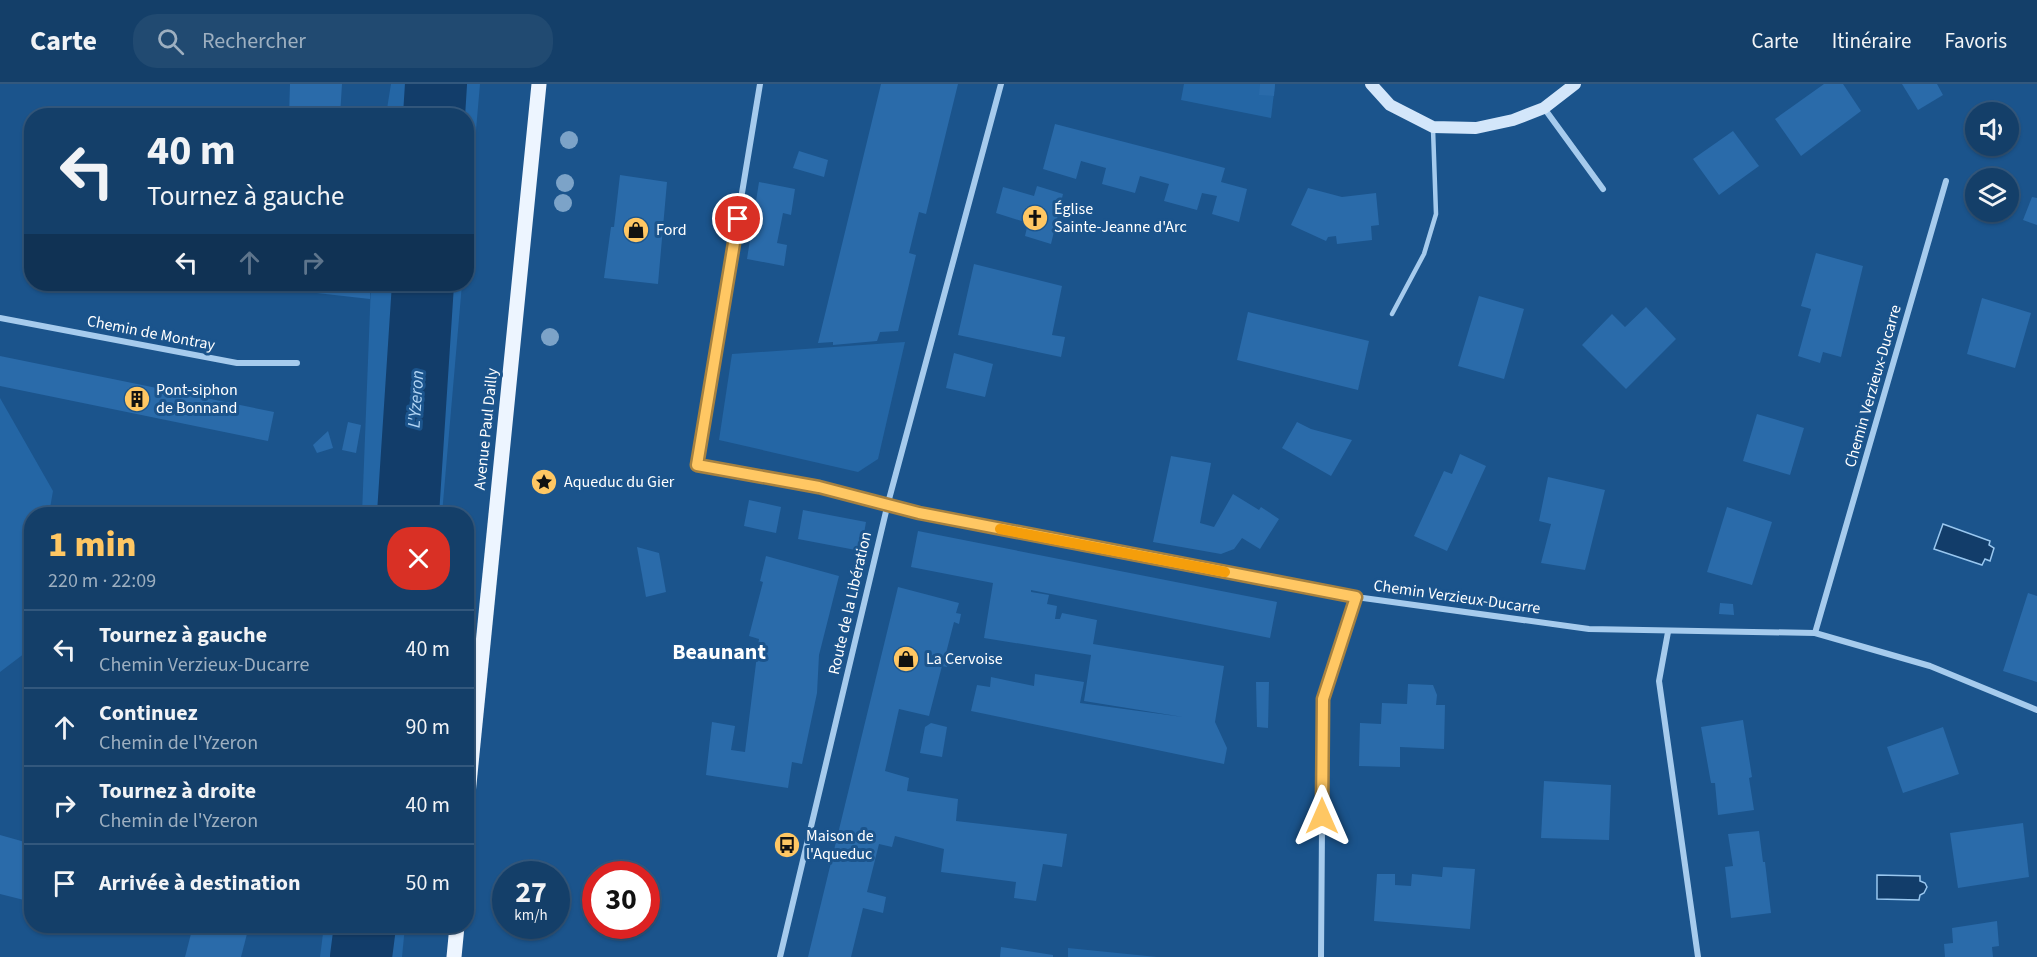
<!DOCTYPE html>
<html lang="fr">
<meta charset="utf-8">
<style>
:root{--surface:#143f69;--page:#214a71;--text:#f1f3f6;--muted:#9dafc0;--line:#33587d;--accent:#ffc763}
body{margin:0;font-family:"Source Sans 3",sans-serif;background:var(--page);color:var(--text);height:100vh;display:flex;flex-direction:column;font-size:22px;white-space:nowrap}
*{box-sizing:border-box;margin:0}
p{font-size:20px;color:var(--muted)}
.icon{flex:none;width:33px;height:33px;fill:none;stroke:currentColor;stroke-width:2;stroke-linecap:round;stroke-linejoin:round}
.map{position:relative;flex:1;overflow:hidden}
.details{position:absolute;left:24px;top:423px;width:450px;height:426px;display:flex;flex-direction:column;background:var(--surface);border-radius:24px;box-shadow:0 2px 4px #0004,0 0 0 2px var(--line)}
.details>*{flex:none}
.banner{position:absolute;left:24px;top:24px;width:450px;height:183px;border-radius:24px;box-shadow:0 2px 4px #0004,0 0 0 2px var(--line);background:#143f69;color:var(--text);overflow:hidden}
.fabs{position:absolute;left:1965px;top:18px;display:grid;gap:12px}
.fabs a{display:grid;place-items:center;width:54px;height:54px;border-radius:50%;background:var(--surface);box-shadow:0 2px 4px #0004,0 0 0 2px var(--line);font-size:30px}
.speed{position:absolute;left:492px;top:777px;display:flex;gap:12px;font-size:30px;font-weight:700;text-align:center}
.speed>*{display:grid;place-content:center;width:78px;height:78px;border-radius:50%;background:var(--surface);box-shadow:0 2px 4px #0004,0 0 0 2px var(--line);line-height:1}
.speed small{font-size:15px;font-weight:400}
.speed .limit{border:9px solid #d22;background:#fff;color:#111}
.pin{position:absolute;display:grid;place-items:center;width:51px;height:51px;color:#fff;margin:-26px;border:3px solid #fff;border-radius:50%;box-shadow:0 2px 6px #0007}
.me{position:absolute;width:66px;margin:-33px;rotate:0deg;stroke-linejoin:round;filter:drop-shadow(0 0 4px #0008)}
.turn{display:flex;align-items:center;gap:21px;height:126px;padding:0 24px;font-size:27px}
.turn .icon{width:78px;height:78px;stroke-width:2.5}
.turn b{display:block;font-size:42px;line-height:51px}
.lanes{display:flex;align-items:center;height:57px;padding:0 24px;background:#0003;justify-content:center;gap:30px;direction:ltr}
.lanes .off{opacity:.35}
.round{display:grid;place-items:center;flex:none;width:63px;height:63px;border-radius:24px;background:var(--page)}
.overview{display:flex;align-items:center;justify-content:space-between;height:102px;padding:0 24px}
h1{font-size:36px;font-weight:800;line-height:45px;color:var(--accent)}
ul{padding:0;list-style:none}
li{display:flex;align-items:center;gap:18px;height:78px;padding:0 24px;border-top:2px solid var(--line)}
li div{flex:1}
li b{display:block;font-size:22px}
li em{font-style:normal}
header{display:flex;align-items:center;gap:36px;box-sizing:border-box;height:84px;padding:0 30px;background:var(--surface);border-bottom:2px solid var(--line)}
header strong{font-size:28px}
nav{display:flex;gap:33px;margin-inline-start:auto;font-size:21px}
.search{width:420px;height:54px;background:var(--page);display:flex;align-items:center;gap:15px;box-sizing:border-box;padding:0 21px;border-radius:24px;color:var(--muted);font-size:22px}
.map>svg:first-child{display:block}
.green{fill:#2466a5}
.water{fill:#123d6a;stroke:#99c7ef;stroke-width:1.5}
.lines{fill:none;stroke-linecap:round;stroke-linejoin:round}
.river{stroke:#123d6a;stroke-width:62}
.building{fill:#2a6baa}
.lane{stroke:#a6cbed;stroke-width:4.5}
.street{stroke:#a6cbed;stroke-width:6}
.secondary{stroke:#d3e6fa;stroke-width:12}
.primary{stroke:#edf5ff;stroke-width:15}
.tree{fill:#7ca3c8}
.route-casing{stroke:#a68140;stroke-width:15}
.route{stroke:#ffc763;stroke-width:10}
.slow{stroke:#f59e0b;stroke-width:10}
.labels{text-anchor:middle;dominant-baseline:central;stroke-width:6;stroke-linejoin:round;paint-order:stroke}
.poi-label{font-size:16px;fill:#fff;stroke:#1b548c;text-anchor:start}
.street-label{font-size:16px;fill:#fff;stroke:#1b548c}
.water-label{font-size:18px;font-style:italic;fill:#b2d5f4;stroke:#1b548c}
.district-label{font-size:22px;font-weight:bold;fill:#fff;stroke:#1b548c}
</style>
<header>
<strong>Carte</strong>
<div class="search"><svg class="icon" aria-label="search" viewBox="0 0 24 24"><circle cx="10" cy="10" r="6"/><path d="M15 15l6 6"/></svg>Rechercher</div>
<nav><a>Carte</a><a>Itinéraire</a><a>Favoris</a></nav>
</header>
<div class="map">
<svg width="2037" height="873" viewBox="0 0 2037 873">
<rect width="100%" height="100%" fill="#1b548c"/>
<g class="green">
<polygon points="391,0 480,0 467,150 466,32 386,31"/>
<polygon points="1184,0 1275,0 1271,34 1181,16"/>
<polygon points="371,200 462,200 442,430 362,430"/>
<polygon points="905,258 878,375 858,388 719,356 732,270"/>
<polygon points="0,314 53,407 49,430 32,430 31,531 25,569 0,588"/>
<polygon points="324,842 405,842 402,873 320,873"/>
<polygon points="1068,864 1157,873 1068,873"/>
</g>
<g class="water">
<polygon points="1943,440 1990,457 1989,461 1994,464 1990,477 1985,475 1982,481 1934,465"/>
<polygon points="1877,791 1920,792 1920,797 1925,799 1927,803 1924,809 1920,811 1919,816 1877,815"/>
</g>
<g class="lines">
<g class="river">
<polyline points="434,32 436,0"/>
<polyline points="408,430 423,200"/>
<polyline points="361,873 365,842"/>
</g>
</g>
<g class="building">
<polygon points="290,0 342,0 340,32 289,32"/>
<polygon points="881,0 958,0 926,130 919,128 909,169 916,171 898,247 880,248 877,257 833,261 833,258 818,259"/>
<polygon points="1260,0 1275,0 1274,12 1259,11"/>
<polygon points="1824,0 1843,0 1861,27 1801,72 1775,35"/>
<polygon points="1902,0 1937,0 1943,11 1918,26"/>
<polygon points="1055,40 1225,84 1221,98 1247,105 1239,138 1212,130 1217,112 1202,109 1197,126 1164,117 1169,100 1140,92 1135,109 1102,100 1106,84 1081,77 1076,95 1043,85"/>
<polygon points="1733,47 1759,82 1719,111 1693,75"/>
<polygon points="799,67 828,76 824,93 793,84"/>
<polygon points="620,91 667,98 658,200 604,194 611,143 614,143"/>
<polygon points="759,98 795,105 791,131 783,129 777,159 787,161 784,182 747,175"/>
<polygon points="1037,102 1063,110 1051,160 1025,152 1028,139 996,129 1003,103 1034,112"/>
<polygon points="1308,104 1342,113 1376,109 1379,141 1371,142 1372,156 1337,160 1336,152 1328,153 1326,157 1291,141"/>
<polygon points="2032,113 2037,114 2037,141 2023,136"/>
<polygon points="1816,169 1863,182 1841,273 1823,268 1820,279 1798,272 1811,225 1801,222"/>
<polygon points="974,180 1062,202 1052,251 1065,253 1061,273 958,251"/>
<polygon points="299,200 370,200 370,215 299,207"/>
<polygon points="1479,212 1524,225 1504,295 1458,282"/>
<polygon points="1982,214 2031,229 2015,284 1967,270"/>
<polygon points="1646,223 1676,255 1626,305 1582,261 1612,230 1625,243"/>
<polygon points="1248,228 1369,257 1358,306 1237,276"/>
<polygon points="954,269 993,280 985,313 946,304"/>
<polygon points="0,272 274,328 268,357 0,302"/>
<polygon points="1757,330 1804,344 1790,391 1743,377"/>
<polygon points="348,338 361,341 356,369 342,366"/>
<polygon points="1297,338 1311,345 1352,356 1331,392 1282,364"/>
<polygon points="328,347 333,364 317,369 313,361"/>
<polygon points="1460,370 1486,382 1447,467 1414,452 1444,387 1452,390"/>
<polygon points="1171,372 1211,379 1200,439 1214,443 1233,410 1259,426 1261,423 1279,435 1260,465 1242,454 1234,465 1221,470 1153,458"/>
<polygon points="1548,393 1605,406 1585,486 1541,479 1551,440 1539,437"/>
<polygon points="749,416 781,423 776,449 744,442"/>
<polygon points="1727,423 1772,438 1752,501 1707,488"/>
<polygon points="803,426 866,438 861,467 798,455"/>
<polygon points="918,447 1277,518 1270,554 1031,506 1031,508 1049,511 1047,520 1057,522 1055,535 1060,535 1062,529 1097,536 1093,560 1224,582 1215,638 1227,664 1224,680 971,627 977,601 990,603 991,593 1034,602 1035,590 1084,598 1080,619 1183,633 1084,617 1091,571 984,554 993,499 911,483"/>
<polygon points="637,463 659,469 666,508 646,513"/>
<polygon points="766,472 839,492 819,571 817,609 802,680 792,678 788,704 706,691 712,638 735,642 731,666 745,668 759,555 749,552 763,498 760,497"/>
<polygon points="898,503 959,519 956,529 961,530 959,540 954,538 945,573 949,574 947,583 942,582 929,632 899,625 885,687 909,694 907,707 958,715 956,737 1067,750 1062,783 1043,780 1036,817 1014,814 1016,798 941,788 944,765 895,752 892,763 879,760 867,808 886,813 883,829 863,824 851,873 808,873"/>
<polygon points="2028,509 2037,512 2037,598 2003,587"/>
<polygon points="1720,519 1733,520 1734,531 1719,530"/>
<polygon points="1256,598 1269,598 1268,644 1257,643"/>
<polygon points="1408,600 1433,601 1437,611 1436,621 1445,621 1444,665 1400,663 1400,683 1359,682 1360,639 1381,640 1382,619 1407,620"/>
<polygon points="1743,636 1752,693 1749,694 1754,726 1718,731 1715,699 1711,699 1701,643"/>
<polygon points="931,639 947,643 942,673 920,669 925,643"/>
<polygon points="1943,643 1959,690 1903,709 1887,663"/>
<polygon points="1544,697 1611,701 1609,756 1541,754"/>
<polygon points="2023,739 2029,793 1958,804 1950,749"/>
<polygon points="1759,747 1763,778 1765,778 1771,829 1731,834 1725,783 1733,782 1728,750"/>
<polygon points="0,751 32,760 32,818 0,810"/>
<polygon points="1443,783 1475,785 1470,845 1374,837 1377,790 1395,790 1395,801 1411,802 1412,790 1442,793"/>
<polygon points="1997,837 1999,862 1992,863 1993,873 1945,873 1944,860 1953,859 1952,844"/>
<polygon points="193,842 249,842 241,873 185,873"/>
<polygon points="1001,863 1053,871 1053,873 1000,873"/>
</g>
<g class="lines">
<polyline class="lane" points="1392,230 1424,170 1436,130 1433,45"/>
<g class="street">
<polyline points="760,0 697,381 819,403 919,429 1356,513 1589,545 1815,549 1930,582 2037,626"/>
<polyline points="1544,24 1603,105"/>
<polyline points="0,234 237,279 297,279"/>
<polyline points="1668,548 1659,597 1698,873"/>
<polyline points="1815,549 1946,97"/>
<polyline points="780,873 888,419 1001,0"/>
<polyline points="1321,873 1323,615 1356,513"/>
</g>
<polyline class="secondary" points="1371,0 1390,21 1433,43 1476,44 1513,36 1544,24 1575,0"/>
<g class="primary">
<polyline points="466,730 539,0"/>
<polyline points="454,873 457,842"/>
</g>
</g>
<g class="tree">
<circle cx="569" cy="56" r="9"/>
<circle cx="565" cy="99" r="9"/>
<circle cx="563" cy="119" r="9"/>
<circle cx="550" cy="253" r="9"/>
</g>
<g class="lines">
<g class="route-casing">
<polyline id="route" points="738,135 697,381 819,403 919,429 1356,513 1323,615 1322,732"/>
</g>
<use href="#route" class="route"/>
<polyline class="slow" points="1000,445 1225,488"/>
</g>
<defs>
<g id="church-disc" transform="scale(1.35)"><circle r="9.5" fill="#ffc763" stroke="#1b548c"/><path d="M-1.2-6h2.4v3.5h3.3v2.4h-3.3V6h-2.4V-.1h-3.3v-2.4h3.3Z" fill="#111"/></g>
<g id="shop-disc" transform="scale(1.35)"><circle r="9.5" fill="#ffc763" stroke="#1b548c"/><path d="M-5-2.5h2.3a2.7 3.5 0 0 1 5.4 0H5L5.5 6h-11ZM-1.5-2.5h3a1.5 2.3 0 0 0-3 0Z" fill="#111"/></g>
<g id="building-disc" transform="scale(1.35)"><circle r="9.5" fill="#ffc763" stroke="#1b548c"/><path d="M-4-6H4V6H1V3H-1V6H-4ZM-2.5-4.3h1.7v1.8h-1.7ZM.8-4.3h1.7v1.8H.8ZM-2.5-1h1.7V.8h-1.7ZM.8-1h1.7V.8H.8Z" fill="#111"/></g>
<g id="sight-disc" transform="scale(1.35)"><circle r="9.5" fill="#ffc763" stroke="#1b548c"/><path d="M0-6L1.8-2.2L6-1.7L2.9 1.2L3.7 5.4L0 3.3L-3.7 5.4L-2.9 1.2L-6-1.7L-1.8-2.2Z" fill="#111"/></g>
<g id="bus-disc" transform="scale(1.35)"><circle r="9.5" fill="#ffc763" stroke="#1b548c"/><path d="M-5-6H5V4H4V6H2V4H-2V6H-4V4H-5ZM-3.5-4V0h7V-4ZM-3.5 1.2v1.5H-2V1.2ZM2 1.2v1.5H3.5V1.2Z" fill="#111"/></g>
</defs>
<g fill-rule="evenodd">
<use href="#church-disc" x="1035" y="134"/>
<use href="#shop-disc" x="636" y="146"/>
<use href="#building-disc" x="137" y="315"/>
<use href="#sight-disc" x="544" y="398"/>
<use href="#shop-disc" x="906" y="575"/>
<use href="#bus-disc" x="787" y="761"/>
</g>
<g class="labels">
<g class="poi-label">
<text x="1054" y="125">Église<tspan x="1054" dy="18">Sainte-Jeanne d'Arc</tspan></text>
<text x="656" y="146">Ford</text>
<text x="156" y="306">Pont-siphon<tspan x="156" dy="18">de Bonnand</tspan></text>
<text x="564" y="398">Aqueduc du Gier</text>
<text x="926" y="575">La Cervoise</text>
<text x="806" y="752">Maison de<tspan x="806" dy="18">l'Aqueduc</tspan></text>
</g>
<g class="street-label">
<text transform="translate(151 249) rotate(11)">Chemin de Montray</text>
<text transform="translate(1873 302) rotate(-74)">Chemin Verzieux-Ducarre</text>
<text transform="translate(486 345) rotate(-84)">Avenue Paul Dailly</text>
<text transform="translate(1457 513) rotate(8)">Chemin Verzieux-Ducarre</text>
<text transform="translate(850 519) rotate(-77)">Route de la Libération</text>
</g>
<g class="water-label">
<text transform="translate(416 315) rotate(-86)">L'Yzeron</text>
</g>
<g class="district-label">
<text x="719" y="568">Beaunant</text>
</g>
</g>
</svg>
<div class="fabs">
<a><svg class="icon" aria-label="sound" viewBox="0 0 24 24"><path d="M4 9h4l5-4v14l-5-4H4zM17 9q2 3 0 6"/></svg></a>
<a><svg class="icon" aria-label="layers" viewBox="0 0 24 24"><path d="M12 4l9 5-9 5-9-5zM3 14l9 5 9-5"/></svg></a>
</div>
<div class="speed"><div>27<small>km/h</small></div><div class="limit">30</div></div>
<div class="pin" style="left:738px;top:135px;background:#d93025"><svg class="icon" aria-label="arrive" viewBox="0 0 24 24"><path d="M6 21V4h12l-3 4 3 4H6"/></svg></div>
<svg class="me" style="left:1322px;top:732px" viewBox="-20 -20 40 40"><path d="M0-17L14 15 0 8-14 15z" fill="#ffc763" stroke="#fff" stroke-width="4"/></svg>
<div class="banner">
<div class="turn"><svg class="icon" aria-label="left" viewBox="0 0 24 24"><path d="M17 20v-9H6M10 6l-5 5 5 5"/></svg><div><b>40 m</b>Tournez à gauche</div></div>
<div class="lanes"><svg class="icon" aria-label="left" viewBox="0 0 24 24"><path d="M17 20v-9H6M10 6l-5 5 5 5"/></svg><svg class="icon off" aria-label="ahead" viewBox="0 0 24 24"><path d="M12 20V5M6 11l6-6 6 6"/></svg><svg class="icon off" aria-label="right" viewBox="0 0 24 24"><path d="M7 20v-9h11M14 6l5 5-5 5"/></svg></div>
</div>
<section class="details">
<div class="overview"><div><h1>1 min</h1><p>220 m · 22:09</p></div><a class="round" style="background:#d93025;color:#fff"><svg class="icon" aria-label="close" viewBox="0 0 24 24"><path d="M6 6l12 12M18 6L6 18"/></svg></a></div>
<ul>
<li><svg class="icon" aria-label="left" viewBox="0 0 24 24"><path d="M17 20v-9H6M10 6l-5 5 5 5"/></svg><div><b>Tournez à gauche</b><p>Chemin Verzieux-Ducarre</p></div><em>40 m</em></li>
<li><svg class="icon" aria-label="ahead" viewBox="0 0 24 24"><path d="M12 20V5M6 11l6-6 6 6"/></svg><div><b>Continuez</b><p>Chemin de l'Yzeron</p></div><em>90 m</em></li>
<li><svg class="icon" aria-label="right" viewBox="0 0 24 24"><path d="M7 20v-9h11M14 6l5 5-5 5"/></svg><div><b>Tournez à droite</b><p>Chemin de l'Yzeron</p></div><em>40 m</em></li>
<li><svg class="icon" aria-label="arrive" viewBox="0 0 24 24"><path d="M6 21V4h12l-3 4 3 4H6"/></svg><div><b>Arrivée à destination</b></div><em>50 m</em></li>
</ul>
</section>
</div>
